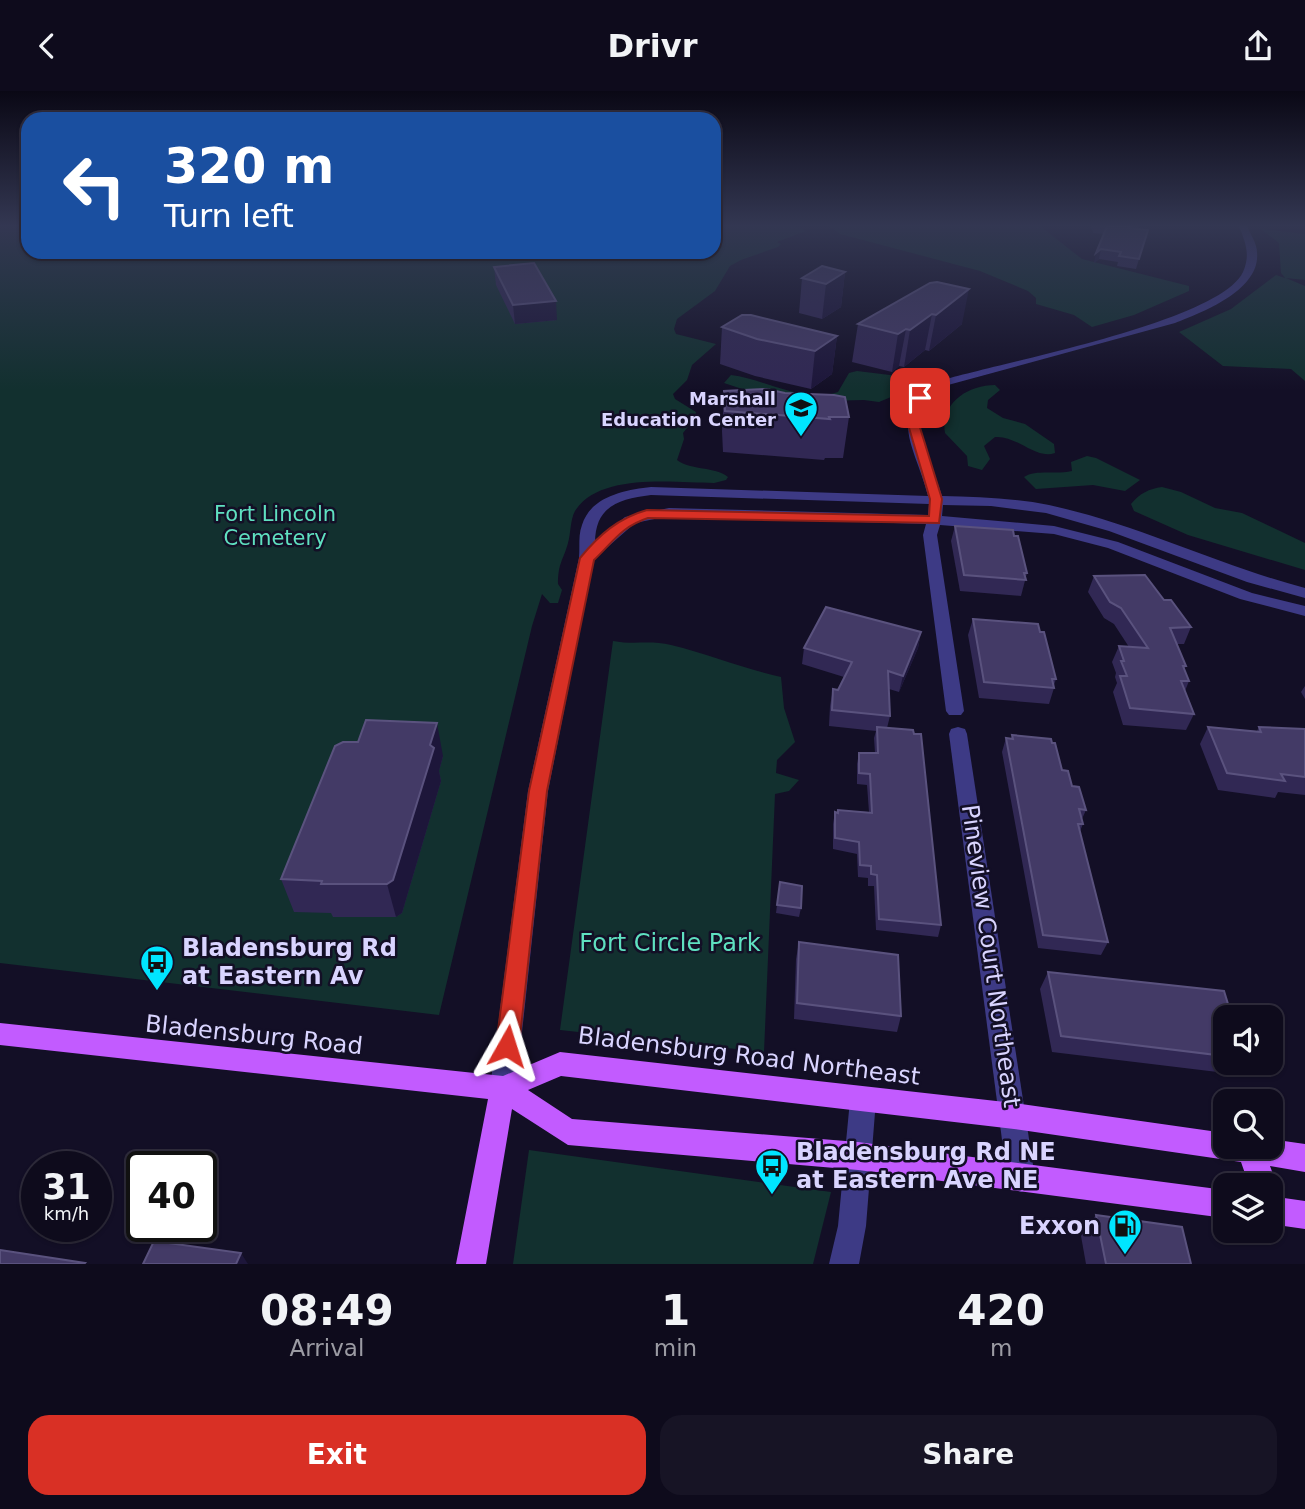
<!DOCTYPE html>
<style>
:root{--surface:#0e0b1c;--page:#171425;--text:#f1f3f6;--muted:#9b9ba3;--line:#2e2b3b;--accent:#d93025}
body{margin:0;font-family:"DejaVu Sans",sans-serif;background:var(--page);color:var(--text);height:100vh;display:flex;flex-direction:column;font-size:26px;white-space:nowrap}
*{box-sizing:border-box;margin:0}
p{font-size:23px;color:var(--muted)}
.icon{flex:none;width:38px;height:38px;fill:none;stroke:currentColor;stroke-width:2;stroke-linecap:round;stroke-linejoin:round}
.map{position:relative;height:1173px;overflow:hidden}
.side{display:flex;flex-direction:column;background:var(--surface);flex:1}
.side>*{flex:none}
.hud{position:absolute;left:21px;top:21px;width:700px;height:147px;border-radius:21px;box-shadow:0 2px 5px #0004,0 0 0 2px var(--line);background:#1a4fa0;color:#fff;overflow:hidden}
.tools{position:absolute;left:1213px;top:914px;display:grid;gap:14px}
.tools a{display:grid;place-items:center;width:70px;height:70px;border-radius:14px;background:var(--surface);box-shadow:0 2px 5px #0004,0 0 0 2px var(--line);font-size:35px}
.speed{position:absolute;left:21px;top:1060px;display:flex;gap:14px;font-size:35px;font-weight:700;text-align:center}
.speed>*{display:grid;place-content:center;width:91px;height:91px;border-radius:50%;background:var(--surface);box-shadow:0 2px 5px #0004,0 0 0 2px var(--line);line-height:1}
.speed small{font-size:18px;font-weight:400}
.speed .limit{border:4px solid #111;border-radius:10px;background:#fff;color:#111}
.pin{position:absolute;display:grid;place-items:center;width:60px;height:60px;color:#fff;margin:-30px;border-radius:14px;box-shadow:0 4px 10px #0006}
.me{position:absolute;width:77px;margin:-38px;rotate:6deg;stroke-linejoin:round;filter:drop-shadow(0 0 5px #0008)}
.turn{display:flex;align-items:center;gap:24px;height:147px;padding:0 28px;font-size:32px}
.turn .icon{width:91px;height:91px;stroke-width:2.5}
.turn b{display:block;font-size:49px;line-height:60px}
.eta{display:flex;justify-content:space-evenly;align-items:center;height:119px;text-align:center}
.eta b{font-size:42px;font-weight:700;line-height:49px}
.button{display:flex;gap:14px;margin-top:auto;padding:14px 28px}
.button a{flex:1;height:80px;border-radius:21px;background:var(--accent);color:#fff;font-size:28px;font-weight:700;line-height:80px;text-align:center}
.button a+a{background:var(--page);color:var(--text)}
header{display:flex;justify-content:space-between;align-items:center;height:91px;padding:0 28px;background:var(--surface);font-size:32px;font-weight:700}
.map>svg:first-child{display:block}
.green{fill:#12302f}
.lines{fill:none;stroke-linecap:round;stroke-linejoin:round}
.minor{fill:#3d3a85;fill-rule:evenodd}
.major{fill:#c25bff;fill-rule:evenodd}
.wall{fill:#312854}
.shaded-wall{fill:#1d163a}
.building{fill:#433a66;stroke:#5a527e;stroke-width:2}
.route{fill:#d93025;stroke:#8d1f18;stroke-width:2}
.labels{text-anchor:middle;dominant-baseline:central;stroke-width:5;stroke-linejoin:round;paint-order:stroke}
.far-poi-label{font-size:18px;font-weight:bold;fill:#d9d4ff;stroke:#130f26;text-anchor:end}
.park-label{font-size:21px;fill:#5fe0c0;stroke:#130f26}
.near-park-label{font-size:24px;fill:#5fe0c0;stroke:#130f26}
.near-poi-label{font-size:24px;font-weight:bold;fill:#d9d4ff;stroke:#130f26;text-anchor:start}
.near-street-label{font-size:24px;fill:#d9d4ff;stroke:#130f26}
</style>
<header><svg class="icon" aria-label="back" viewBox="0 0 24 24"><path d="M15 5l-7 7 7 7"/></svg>Drivr<svg class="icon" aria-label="share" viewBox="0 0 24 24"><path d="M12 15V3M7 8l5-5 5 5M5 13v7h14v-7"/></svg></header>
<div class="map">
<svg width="1305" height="1173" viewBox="0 0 1305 1173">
<rect width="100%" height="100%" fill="#130f26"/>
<g class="green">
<path d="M 0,135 L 28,135 L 28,161 L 714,161 L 714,135 L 796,135 L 806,140 L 777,151 L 781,153 L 778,156 L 741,169 L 730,175 L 715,200 L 677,228 L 674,238 L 676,243 L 716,253 L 692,274 L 687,289 L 673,303 L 675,308 L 696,321 L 695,327 L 683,342 L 684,348 L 677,369 C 692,380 714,375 728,386 L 726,389 L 714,392 C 675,392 600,381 575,420 C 570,429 571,442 568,452 C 563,470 558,472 558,493 L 562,499 L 558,512 L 550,512 L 542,503 L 532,535 L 439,924 L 0,872 Z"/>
<polygon points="830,135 1040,135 1082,168 1189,195 1189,200 1134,224 1092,236 1074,224 1036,213 1036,207 1028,200 980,180 840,143"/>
<polygon points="1261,138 1305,143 1305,189 1286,187 1305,195 1305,290 1291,278 1223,275 1179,241 1231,218 1276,184 1285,187 1281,182 1279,152"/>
<path d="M 857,280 L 898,285 L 900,288 L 895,293 L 891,306 L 879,311 L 864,309 L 781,311 L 724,292 L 731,284 C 765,288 803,313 838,301 L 849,282 Z"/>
<path d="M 995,294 L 1000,299 L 988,309 L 987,317 L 1003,327 L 1025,333 L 1054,353 L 1055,362 C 1035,369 1017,344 995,346 L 984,355 L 990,368 L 982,379 L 968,375 L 967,365 L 945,342 C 940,313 967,294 995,294 Z"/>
<path d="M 1087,365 L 1096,367 L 1140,389 L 1125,400 L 1093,394 L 1036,398 L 1024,386 C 1036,378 1057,384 1072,380 L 1071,371 Z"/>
<path d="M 1162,396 L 1181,401 L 1215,417 L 1242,422 L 1305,452 L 1305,479 L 1188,444 L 1134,420 L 1131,413 C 1140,402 1149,398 1162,396 Z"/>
<path d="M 613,550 C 633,554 651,549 671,554 C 709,563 744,578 781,586 L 784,617 L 795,651 L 777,669 L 776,682 L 799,689 L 789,700 L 775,703 L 764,961 L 560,939 Z"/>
<polygon points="529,1059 831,1101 813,1173 513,1173"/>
</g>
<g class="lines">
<g class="minor">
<path d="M 1239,135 L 1247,135 C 1250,142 1257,153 1257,161 C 1261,199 1203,221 1175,232 L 948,294 C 939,300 928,305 923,315 C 912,338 936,382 942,405 C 977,406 1014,407 1049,414 C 1137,433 1218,474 1305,497 L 1305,507 L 1247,491 L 1109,440 L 1046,422 L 991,415 L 943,414 L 942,425 L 1054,435 L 1118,451 L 1252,502 L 1305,515 L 1305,525 L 1240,508 L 1108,457 L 1054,443 L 940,434 L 937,444 L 964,620 L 961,624 L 949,624 L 946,620 L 923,444 L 926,433 L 669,425 L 635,432 L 594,468 L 548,700 L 516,997 L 512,1006 L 503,1009 L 494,1006 L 490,997 L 528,700 L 579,467 C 580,456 578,444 582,434 C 591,405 625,399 651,396 L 928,405 C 916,356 884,323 940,290 C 998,272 1220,231 1243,181 C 1251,163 1245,151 1239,135 ZM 651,404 L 929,413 L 928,424 L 669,417 L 625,426 L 595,452 C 595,415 619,408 651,404 Z"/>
<polygon points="958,636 965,638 967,643 1035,1087 1031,1097 1021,1101 1011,1097 1007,1087 949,643 951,638"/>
<polygon points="863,996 872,1000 876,1009 866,1135 859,1173 829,1173 838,1135 850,1009 854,1000"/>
</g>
<g class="major">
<polygon points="0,932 503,985 560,961 1014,1012 1225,1042 1225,1055 1270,1055 1270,1048 1305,1053 1305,1081 1270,1075 1277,1094 1270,1105 1270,1094 1249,1094 1241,1071 1014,1038 561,985 528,999 572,1028 858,1051 1225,1099 1225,1127 858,1079 568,1054 512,1018 486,1173 456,1173 488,1008 0,954"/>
<polygon points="1270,1105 1305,1110 1305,1138 1270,1133"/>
</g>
</g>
<g class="wall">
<polygon points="1091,135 1140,135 1136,138 1148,139 1136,178 1117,175 1118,171 1099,168 1094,172 1104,143 1093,142"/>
<polygon points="494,176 557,229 515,233 496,194"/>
<polygon points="845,181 841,216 822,228 799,222 802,187"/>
<polygon points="930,192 962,233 929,260 925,259 904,276 899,275 892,281 852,271 858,233"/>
<polygon points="722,236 837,245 832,283 811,298 755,285 720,273"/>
<polygon points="724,300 849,326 843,367 825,367 824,369 723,361 722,340"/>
<polygon points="955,435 1027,482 1021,505 960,500 951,450"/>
<polygon points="1094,485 1164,509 1191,536 1184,553 1176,553 1186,575 1184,579 1189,590 1185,600 1194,623 1186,639 1123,634 1113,601 1117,592 1115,586 1116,582 1112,571 1119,555 1129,556 1114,533 1104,527 1088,501"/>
<polygon points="973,528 1056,588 1054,594 1054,597 1049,613 979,607 968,544"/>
<polygon points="921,541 918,557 899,601 889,598 890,625 887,637 941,834 938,846 876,839 874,795 868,795 868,787 858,786 857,763 833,758 833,733 835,721 838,722 838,719 869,721 867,694 857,693 857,673 859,662 875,662 874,647 876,640 829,635 830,615 833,598 838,599 844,586 802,573 804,557"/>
<polygon points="1305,595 1305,608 1301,601"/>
<polygon points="1208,636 1257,640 1259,636 1305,638 1305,704 1278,701 1275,707 1218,699 1200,653"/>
<polygon points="1012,644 1062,679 1086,719 1082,728 1083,733 1080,740 1108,851 1101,864 1038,857 1002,661 1006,647 1011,648"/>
<polygon points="443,665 439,680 441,690 402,822 396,826 333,826 331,822 294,821 281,788"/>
<polygon points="780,791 801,817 799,826 776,822"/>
<polygon points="799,851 901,925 897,941 794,928 796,868"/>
<polygon points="1048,881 1225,926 1225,971 1243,971 1234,983 1052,961 1040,898"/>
<polygon points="1096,1124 1191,1173 1086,1173 1081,1145"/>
</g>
<g class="shaded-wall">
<polygon points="1101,158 1099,168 1094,172 1096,162"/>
<polygon points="845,181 841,216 822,228 826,193"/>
<polygon points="969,198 962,233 929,260 936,224"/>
<polygon points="556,210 557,229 515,233 513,214"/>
<polygon points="932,223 925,259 904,276 910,239"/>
<polygon points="906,238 899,275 892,281 898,243"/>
<polygon points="837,245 832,283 811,298 815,260"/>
<polygon points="921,541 918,557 899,601 903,585"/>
<polygon points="437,632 443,665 439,680 441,690 402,822 396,826 387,793"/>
<polygon points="241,1162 248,1173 236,1173"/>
</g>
<g class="building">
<polygon points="1107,135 1131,135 1129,137 1148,139 1139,168 1119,165 1121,161 1101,158 1096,162"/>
<polygon points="534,172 556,210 513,214 494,176"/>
<polygon points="822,175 845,181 826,193 802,187"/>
<polygon points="937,191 969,198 936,224 932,223 910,239 906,238 898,243 858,233 930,192"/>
<polygon points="742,224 751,224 837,245 815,260 757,248 722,236"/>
<polygon points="766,298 785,302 834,304 845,306 849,326 829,326 830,328 725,320 724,300"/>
<polygon points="955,435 1013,439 1014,445 1018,445 1027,482 1024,482 1026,489 964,484"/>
<polygon points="1145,484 1164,509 1171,509 1191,536 1170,537 1186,575 1183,575 1189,590 1181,590 1194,623 1130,617 1120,585 1127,585 1121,570 1124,570 1119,555 1148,557 1121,517 1110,511 1094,485"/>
<polygon points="826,516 921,541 903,585 888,580 890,625 832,619 833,598 838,599 852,571 804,557"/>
<polygon points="973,528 1038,533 1040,541 1044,541 1056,588 1052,588 1054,597 984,591"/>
<polygon points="366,629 437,632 430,654 434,657 393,789 387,793 321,793 322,790 281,788 335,655 343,651 358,651"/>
<polygon points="877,636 913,639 914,643 921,643 941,834 879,828 877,784 871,783 871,775 860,774 859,751 835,747 835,721 838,722 838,719 872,722 870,683 859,682 859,662 878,662"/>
<polygon points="1208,636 1261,641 1259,636 1305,638 1305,686 1281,683 1285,690 1227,682"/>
<polygon points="1012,644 1051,648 1052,652 1055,652 1062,679 1068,680 1072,695 1079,696 1086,719 1079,718 1083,733 1078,733 1108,851 1043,844 1006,647 1013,648"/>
<polygon points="780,791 802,795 801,817 777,814"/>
<polygon points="799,851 898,864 901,925 797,912"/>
<polygon points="1048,881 1224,900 1232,926 1225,926 1225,965 1061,945"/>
<polygon points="1096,1124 1182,1136 1191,1173 1106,1173"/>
<polygon points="154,1150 241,1162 236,1173 143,1173"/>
<polygon points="0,1159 85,1172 84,1173 0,1173"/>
</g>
<linearGradient id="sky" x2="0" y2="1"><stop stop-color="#0a0815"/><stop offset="0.45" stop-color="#333752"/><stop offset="1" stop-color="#333752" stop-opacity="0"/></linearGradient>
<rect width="1305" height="299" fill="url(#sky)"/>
<path class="route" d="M 916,305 L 925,307 L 918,320 L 918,330 L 942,408 L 939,432 L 648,427 C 621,436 614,450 594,469 L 547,700 L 519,955 L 515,963 L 507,966 L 499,963 L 496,955 L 529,700 L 580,467 C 599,444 618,427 647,419 L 929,425 L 930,408 L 907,330 L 907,320 Z"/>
<defs>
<g id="school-pin" transform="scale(1.75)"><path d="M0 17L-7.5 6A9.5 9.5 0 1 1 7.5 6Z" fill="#00e5ff" stroke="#130f26"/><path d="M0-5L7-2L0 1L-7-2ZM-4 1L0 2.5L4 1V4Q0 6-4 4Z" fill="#111"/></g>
<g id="bus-pin" transform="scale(1.75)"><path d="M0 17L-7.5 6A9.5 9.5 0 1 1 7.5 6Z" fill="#00e5ff" stroke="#130f26"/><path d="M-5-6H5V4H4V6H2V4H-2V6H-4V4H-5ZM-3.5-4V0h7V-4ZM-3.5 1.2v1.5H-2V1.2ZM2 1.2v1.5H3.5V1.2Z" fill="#111"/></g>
<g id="fuel-pin" transform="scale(1.75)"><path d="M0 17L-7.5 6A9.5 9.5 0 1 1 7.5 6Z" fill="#00e5ff" stroke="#130f26"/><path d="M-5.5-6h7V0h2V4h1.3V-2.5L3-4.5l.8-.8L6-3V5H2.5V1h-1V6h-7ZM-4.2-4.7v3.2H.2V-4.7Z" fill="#111"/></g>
</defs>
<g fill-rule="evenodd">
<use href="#school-pin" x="801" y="317"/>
<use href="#bus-pin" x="157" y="871"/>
<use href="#bus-pin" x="772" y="1075"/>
<use href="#fuel-pin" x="1125" y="1135"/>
</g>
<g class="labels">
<g class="far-poi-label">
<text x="776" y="307">Marshall<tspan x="776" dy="21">Education Center</tspan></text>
</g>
<g class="park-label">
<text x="275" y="423">Fort Lincoln<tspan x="275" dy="24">Cemetery</tspan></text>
</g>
<g class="near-park-label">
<text x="670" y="852">Fort Circle Park</text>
</g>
<g class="near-poi-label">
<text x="182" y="857">Bladensburg Rd<tspan x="182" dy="28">at Eastern Av</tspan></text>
<text x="796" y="1061">Bladensburg Rd NE<tspan x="796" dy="28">at Eastern Ave NE</tspan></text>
<text x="1100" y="1135" text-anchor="end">Exxon</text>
</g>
<g class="near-street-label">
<text transform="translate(991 865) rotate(82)">Pineview Court Northeast</text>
<text transform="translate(254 944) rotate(6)">Bladensburg Road</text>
<text transform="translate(749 965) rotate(7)">Bladensburg Road Northeast</text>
</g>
</g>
</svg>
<div class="tools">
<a><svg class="icon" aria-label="sound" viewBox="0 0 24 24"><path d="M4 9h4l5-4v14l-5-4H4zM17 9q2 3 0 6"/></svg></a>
<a><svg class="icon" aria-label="search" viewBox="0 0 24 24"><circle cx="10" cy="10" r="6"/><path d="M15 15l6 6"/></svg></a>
<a><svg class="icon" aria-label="layers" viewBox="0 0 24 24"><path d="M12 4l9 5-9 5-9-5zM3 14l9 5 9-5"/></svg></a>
</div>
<div class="speed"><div>31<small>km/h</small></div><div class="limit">40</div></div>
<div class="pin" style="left:920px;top:307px;background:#d93025"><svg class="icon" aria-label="arrive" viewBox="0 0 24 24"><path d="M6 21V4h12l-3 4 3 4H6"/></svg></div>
<svg class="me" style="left:507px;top:955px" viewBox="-20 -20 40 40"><path d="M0-17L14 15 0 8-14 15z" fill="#d93025" stroke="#fff" stroke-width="4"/></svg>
<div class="hud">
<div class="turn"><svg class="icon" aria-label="left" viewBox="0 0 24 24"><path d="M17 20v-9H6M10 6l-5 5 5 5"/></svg><div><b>320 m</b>Turn left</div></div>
</div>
</div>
<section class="side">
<div class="eta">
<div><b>08:49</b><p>Arrival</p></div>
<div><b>1</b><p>min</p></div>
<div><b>420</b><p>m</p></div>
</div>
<div class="button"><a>Exit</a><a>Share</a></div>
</section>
